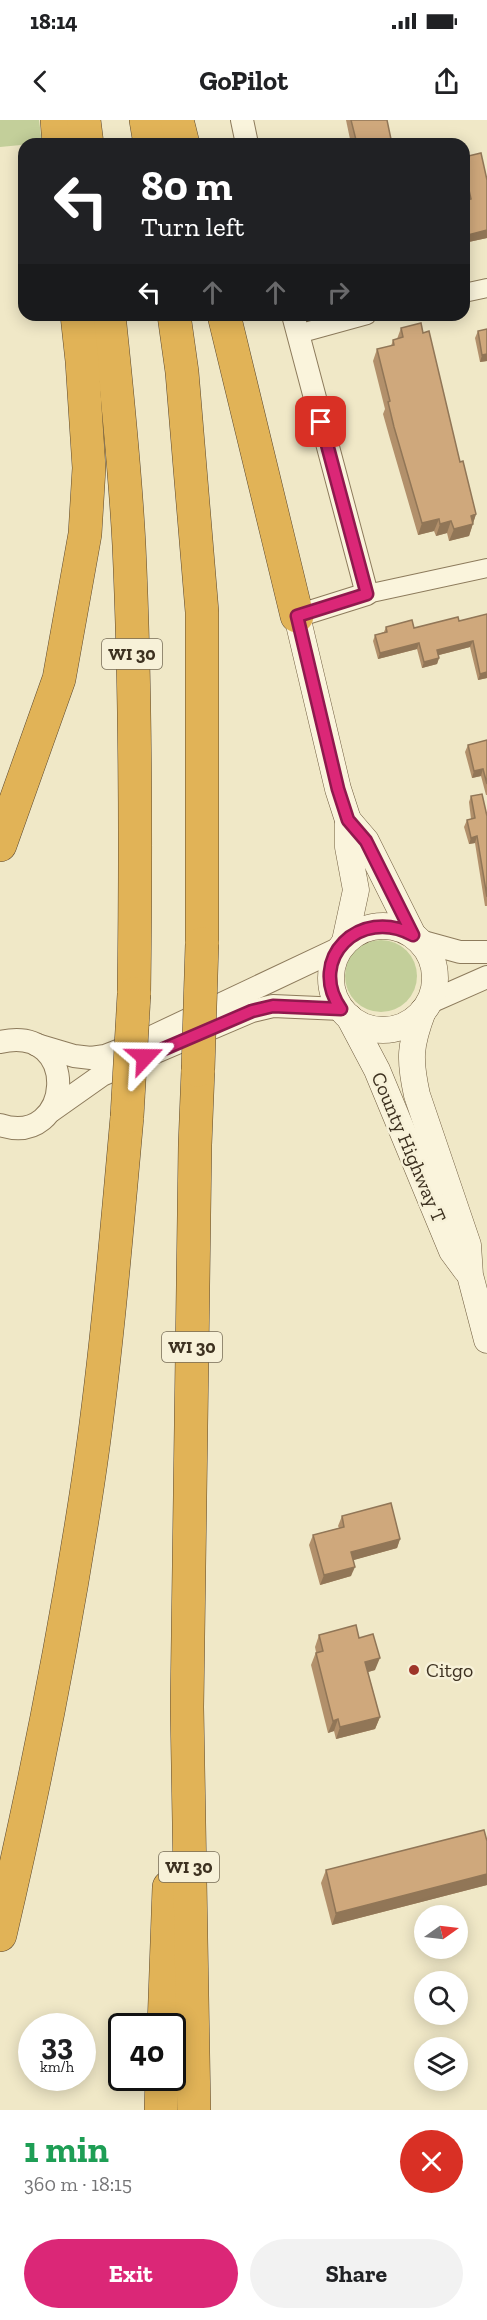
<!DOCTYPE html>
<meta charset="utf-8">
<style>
:root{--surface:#fff;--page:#f2f2f2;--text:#202124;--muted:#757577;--accent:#db2777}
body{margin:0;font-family:"Zilla Slab",serif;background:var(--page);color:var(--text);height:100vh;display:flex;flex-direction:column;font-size:22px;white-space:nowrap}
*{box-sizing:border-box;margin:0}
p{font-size:20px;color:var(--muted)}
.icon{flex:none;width:33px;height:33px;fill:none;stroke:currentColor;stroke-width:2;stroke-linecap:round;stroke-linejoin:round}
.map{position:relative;height:1990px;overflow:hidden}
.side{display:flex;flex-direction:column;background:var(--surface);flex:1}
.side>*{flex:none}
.top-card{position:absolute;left:18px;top:18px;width:452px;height:183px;border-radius:18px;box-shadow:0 3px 15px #0003;background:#202124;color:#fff;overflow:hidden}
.needle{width:39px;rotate:76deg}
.controls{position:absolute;left:414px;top:1785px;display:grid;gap:12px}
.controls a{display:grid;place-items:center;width:54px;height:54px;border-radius:50%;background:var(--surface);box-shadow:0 3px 15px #0003;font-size:30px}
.speed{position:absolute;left:18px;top:1893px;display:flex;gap:12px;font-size:30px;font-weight:700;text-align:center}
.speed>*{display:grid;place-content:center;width:78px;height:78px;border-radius:50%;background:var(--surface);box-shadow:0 3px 15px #0003;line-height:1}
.speed small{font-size:15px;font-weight:400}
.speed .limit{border:3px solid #111;border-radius:9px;background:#fff;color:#111}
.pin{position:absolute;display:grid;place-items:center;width:51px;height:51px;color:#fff;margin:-26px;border-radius:12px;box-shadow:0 3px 9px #0006}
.me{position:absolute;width:66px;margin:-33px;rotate:67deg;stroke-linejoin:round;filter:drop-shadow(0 0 4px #0008)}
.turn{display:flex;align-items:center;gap:21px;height:126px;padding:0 24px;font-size:27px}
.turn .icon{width:78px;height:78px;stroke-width:2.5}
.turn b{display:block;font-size:42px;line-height:51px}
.lanes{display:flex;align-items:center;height:57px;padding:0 24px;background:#0003;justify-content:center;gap:30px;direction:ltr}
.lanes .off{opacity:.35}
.round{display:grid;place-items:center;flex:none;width:63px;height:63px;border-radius:32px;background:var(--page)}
.headline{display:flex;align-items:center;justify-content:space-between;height:102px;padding:0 24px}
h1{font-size:36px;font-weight:700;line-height:45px;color:#1e9e55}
.button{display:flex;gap:12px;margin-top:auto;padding:12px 24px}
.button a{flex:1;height:69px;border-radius:36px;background:var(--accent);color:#fff;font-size:24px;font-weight:700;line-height:69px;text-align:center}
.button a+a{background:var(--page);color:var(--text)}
.status{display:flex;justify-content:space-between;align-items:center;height:42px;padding:0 30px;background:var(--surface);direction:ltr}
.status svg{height:16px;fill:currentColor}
header{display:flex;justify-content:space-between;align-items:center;height:78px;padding:0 24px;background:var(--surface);font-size:27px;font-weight:700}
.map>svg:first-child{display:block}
.green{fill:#c3cf9a}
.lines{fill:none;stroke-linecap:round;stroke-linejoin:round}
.minor-casing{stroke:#8d7b5c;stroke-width:20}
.tertiary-casing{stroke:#8d7b5c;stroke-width:24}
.secondary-casing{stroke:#6f5c3f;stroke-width:27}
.motorway-casing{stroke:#5b4830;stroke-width:34}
.minor{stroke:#faf4dc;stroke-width:18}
.tertiary{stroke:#faf4dc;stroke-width:22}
.secondary{stroke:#faf4dc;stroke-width:26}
.motorway{stroke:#e1b357;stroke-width:33}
.motorway-bridge-casing{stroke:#5b4830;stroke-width:34;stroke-linecap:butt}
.motorway-bridge{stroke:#e1b357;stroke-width:33}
.wall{fill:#b2906b}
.shaded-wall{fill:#917657}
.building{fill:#cfa87c;stroke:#917657;stroke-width:1.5}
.route-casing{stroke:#8e194d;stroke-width:15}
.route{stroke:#db2777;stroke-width:10}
.poi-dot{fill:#9e3529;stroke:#f7f1d8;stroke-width:2}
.labels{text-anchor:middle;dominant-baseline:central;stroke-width:5;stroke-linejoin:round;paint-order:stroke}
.shield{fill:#f7f1d8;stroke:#756b57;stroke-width:1.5}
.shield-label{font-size:18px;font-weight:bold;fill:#3d3120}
.street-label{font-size:20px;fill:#3d3120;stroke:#f7f1d8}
.poi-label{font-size:20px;fill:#3d3120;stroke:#f7f1d8;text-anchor:start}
</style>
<div class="status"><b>18:14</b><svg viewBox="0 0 49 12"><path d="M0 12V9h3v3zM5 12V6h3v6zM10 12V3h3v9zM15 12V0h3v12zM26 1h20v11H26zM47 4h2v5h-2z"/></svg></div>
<header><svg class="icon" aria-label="back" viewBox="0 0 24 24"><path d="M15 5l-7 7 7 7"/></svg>GoPilot<svg class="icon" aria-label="share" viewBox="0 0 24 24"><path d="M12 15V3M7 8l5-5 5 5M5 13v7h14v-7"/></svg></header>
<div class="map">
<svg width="487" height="1990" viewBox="0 0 487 1990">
<rect width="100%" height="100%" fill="#f0e8c7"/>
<g class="green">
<polygon points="0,0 39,0 42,23 0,27"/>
<circle cx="381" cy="856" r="36"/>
</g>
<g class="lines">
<g class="minor-casing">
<g id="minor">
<polyline points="464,173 487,168"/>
<polyline points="298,214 367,195"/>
<polyline points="367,474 487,448"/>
</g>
</g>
<g class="tertiary-casing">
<g id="tertiary">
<polyline points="242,0 247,24"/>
<polyline points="293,195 367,474 297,496"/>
<polyline points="420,821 460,832 487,832"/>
<polyline points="428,883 487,857"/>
<path d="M 0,922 C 82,903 73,1029 0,1005"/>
<polyline points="37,925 74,936 91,938 105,936 141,922 340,828"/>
<polyline points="51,991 102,955 252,891 273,886 341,889"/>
</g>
</g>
<g class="secondary-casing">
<g id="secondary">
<polyline points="297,496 338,669 348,700 348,727 356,770 345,821"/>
<polyline points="348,700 366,721 413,815"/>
<circle cx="383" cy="858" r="52"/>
<path d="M 423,891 C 410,925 409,939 417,975 L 468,1125 L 470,1155 L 487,1220"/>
<polyline points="349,897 377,950 452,1131 466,1150"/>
</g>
</g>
<g class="motorway-casing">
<g id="motorway">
<polyline points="57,0 59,24"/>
<polyline points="84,0 87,24"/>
<polyline points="146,0 150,24"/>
<polyline points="177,0 183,24"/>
<path d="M 109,195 C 117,271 125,348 129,425 C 136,575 136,724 134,874"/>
<polyline points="174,195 182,252 202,492 202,824"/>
<polyline points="224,195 297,496"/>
<polyline points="0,725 59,559 85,414 89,348 82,241 77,195"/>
<path d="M 0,1815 C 35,1665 65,1514 88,1362 C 106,1241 116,1119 127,997"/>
<polyline points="164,1906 169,1767"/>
<polyline points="161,1990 162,1958"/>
<polyline points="194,1990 187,1587 195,1025 198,950"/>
</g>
</g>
<use href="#minor" class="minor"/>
<use href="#tertiary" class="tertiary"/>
<use href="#secondary" class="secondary"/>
<use href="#motorway" class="motorway"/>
<g class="motorway-bridge-casing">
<g id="motorway-bridge">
<polyline points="198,950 202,824"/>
<polyline points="127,997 134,874"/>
</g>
</g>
<use href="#motorway-bridge" class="motorway-bridge"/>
</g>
<g class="wall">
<polygon points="346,0 387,0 392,24 351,24"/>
<polygon points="464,37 487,60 487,118 464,123 466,80 464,68"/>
<polygon points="401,208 460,342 476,394 469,416 449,421 447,413 436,416 434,411 418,415 390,319 383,294 385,289 373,241 377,229 391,226 393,220 397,219"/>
<polygon points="487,209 487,241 480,242 475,218 478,211"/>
<polygon points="487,494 487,558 478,560 470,527 439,535 439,538 437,544 422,548 417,529 378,539 373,521 375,515 384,512 386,507 414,508 459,501"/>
<polygon points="487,620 487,675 486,675 481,656 472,658 465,632 468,625"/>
<polygon points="471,676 487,696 487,786 485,786 475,723 469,724 464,707 467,700 471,699 469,682"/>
<polygon points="342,1396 400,1419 397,1428 353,1440 351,1456 320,1465 309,1425 313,1415 339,1408 338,1406"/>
<polygon points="319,1515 359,1518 375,1550 368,1552 380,1597 375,1609 336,1619 334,1611 328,1613 311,1545 316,1532 315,1527"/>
<polygon points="487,1721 487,1765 332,1805 321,1763 326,1750"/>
</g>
<g class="shaded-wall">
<polygon points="487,110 487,118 464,123 464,116"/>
<polygon points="487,234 487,241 480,242 482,235"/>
<polygon points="476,394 469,416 449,421 454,409 471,396"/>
<polygon points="439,399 434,411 418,415 422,403"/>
<polygon points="451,401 447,413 436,416 440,404"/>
<polygon points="473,521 470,527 435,536 437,530"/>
<polygon points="419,523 417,529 378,539 380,533"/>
<polygon points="439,538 437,544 422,548 424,542"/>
<polygon points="487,552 487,558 478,560 480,554"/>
<polygon points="483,649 481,656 472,658 474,651"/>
<polygon points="477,716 475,723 469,724 471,718"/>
<polygon points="400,1419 397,1428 347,1442 351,1432"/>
<polygon points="355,1447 351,1456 320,1465 324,1455"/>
<polygon points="380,1538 375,1550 361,1554 365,1542"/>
<polygon points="380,1597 375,1609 336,1619 340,1607"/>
<polygon points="338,1599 334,1611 328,1613 333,1601"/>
<polygon points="487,1754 487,1765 332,1805 336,1793"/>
</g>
<g class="building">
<polygon points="351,0 387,0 392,24 357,24"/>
<polygon points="481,33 487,60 487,110 464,116 464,81 471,79 464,47 464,37"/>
<polygon points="421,203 423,213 429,211 460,342 463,341 476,394 471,396 473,404 454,409 451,401 440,404 439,399 422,403 394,307 388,282 390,281 377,229 394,225 393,220 403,217 401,208"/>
<polygon points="487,209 487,234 482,235 478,211"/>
<polygon points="487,494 487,552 480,554 473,521 437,530 439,538 424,542 419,523 380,533 375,515 387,512 386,507 412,500 414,508 458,497 459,501"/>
<polygon points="487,620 487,664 483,649 474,651 468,625"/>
<polygon points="482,674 487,696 487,777 477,716 471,718 467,700 475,698 471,676"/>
<polygon points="391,1383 400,1419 351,1432 355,1447 324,1455 313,1415 344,1407 342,1396"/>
<polygon points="356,1505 359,1518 373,1514 380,1538 365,1542 380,1597 340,1607 338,1599 333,1601 316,1533 323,1531 319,1515"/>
<polygon points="484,1710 487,1721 487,1754 336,1793 326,1750"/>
</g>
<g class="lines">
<g class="route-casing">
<path id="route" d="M 145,937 L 252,891 L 273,886 L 341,889 C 306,839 360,786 413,815 L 366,721 L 348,700 L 338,669 L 297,496 L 367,474 L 321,302"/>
</g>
<use href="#route" class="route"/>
</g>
<circle class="poi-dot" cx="414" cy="1550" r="6"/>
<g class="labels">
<g class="shield">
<rect x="102" y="519" width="60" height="30" rx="4.5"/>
<rect x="162" y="1212" width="60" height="30" rx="4.5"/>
<rect x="159" y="1732" width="60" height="30" rx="4.5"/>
</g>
<g class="shield-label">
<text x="132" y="534">WI 30</text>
<text x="192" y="1227">WI 30</text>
<text x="189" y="1747">WI 30</text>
</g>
<g class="street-label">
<text transform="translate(409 1027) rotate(67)">County Highway T</text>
</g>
<g class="poi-label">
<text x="426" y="1550">Citgo</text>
</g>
</g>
</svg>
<div class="controls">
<a><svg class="needle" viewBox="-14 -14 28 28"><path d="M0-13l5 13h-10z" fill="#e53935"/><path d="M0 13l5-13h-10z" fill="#757577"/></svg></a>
<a><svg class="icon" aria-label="search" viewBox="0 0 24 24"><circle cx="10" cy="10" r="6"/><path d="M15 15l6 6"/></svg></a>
<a><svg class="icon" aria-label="layers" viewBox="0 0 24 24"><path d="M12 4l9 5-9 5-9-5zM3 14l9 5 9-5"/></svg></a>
</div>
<div class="speed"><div>33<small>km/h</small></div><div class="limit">40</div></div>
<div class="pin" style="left:321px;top:302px;background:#d93025"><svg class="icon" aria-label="arrive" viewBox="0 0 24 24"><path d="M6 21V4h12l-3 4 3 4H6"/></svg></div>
<svg class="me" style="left:145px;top:937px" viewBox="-20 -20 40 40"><path d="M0-17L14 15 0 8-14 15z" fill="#db2777" stroke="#fff" stroke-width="4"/></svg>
<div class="top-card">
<div class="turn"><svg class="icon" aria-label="left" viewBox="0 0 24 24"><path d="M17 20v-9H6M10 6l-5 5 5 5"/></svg><div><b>80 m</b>Turn left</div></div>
<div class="lanes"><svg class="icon" aria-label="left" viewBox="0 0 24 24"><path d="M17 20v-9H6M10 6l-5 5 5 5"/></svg><svg class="icon off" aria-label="ahead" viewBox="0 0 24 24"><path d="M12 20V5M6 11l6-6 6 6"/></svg><svg class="icon off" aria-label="ahead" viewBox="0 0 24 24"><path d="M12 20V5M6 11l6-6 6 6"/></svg><svg class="icon off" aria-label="right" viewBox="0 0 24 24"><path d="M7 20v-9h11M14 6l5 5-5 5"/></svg></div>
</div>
</div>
<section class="side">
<div class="headline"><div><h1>1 min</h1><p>360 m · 18:15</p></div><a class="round" style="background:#d93025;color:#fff"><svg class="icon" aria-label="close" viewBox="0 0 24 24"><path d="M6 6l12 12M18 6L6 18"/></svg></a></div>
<div class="button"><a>Exit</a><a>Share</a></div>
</section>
